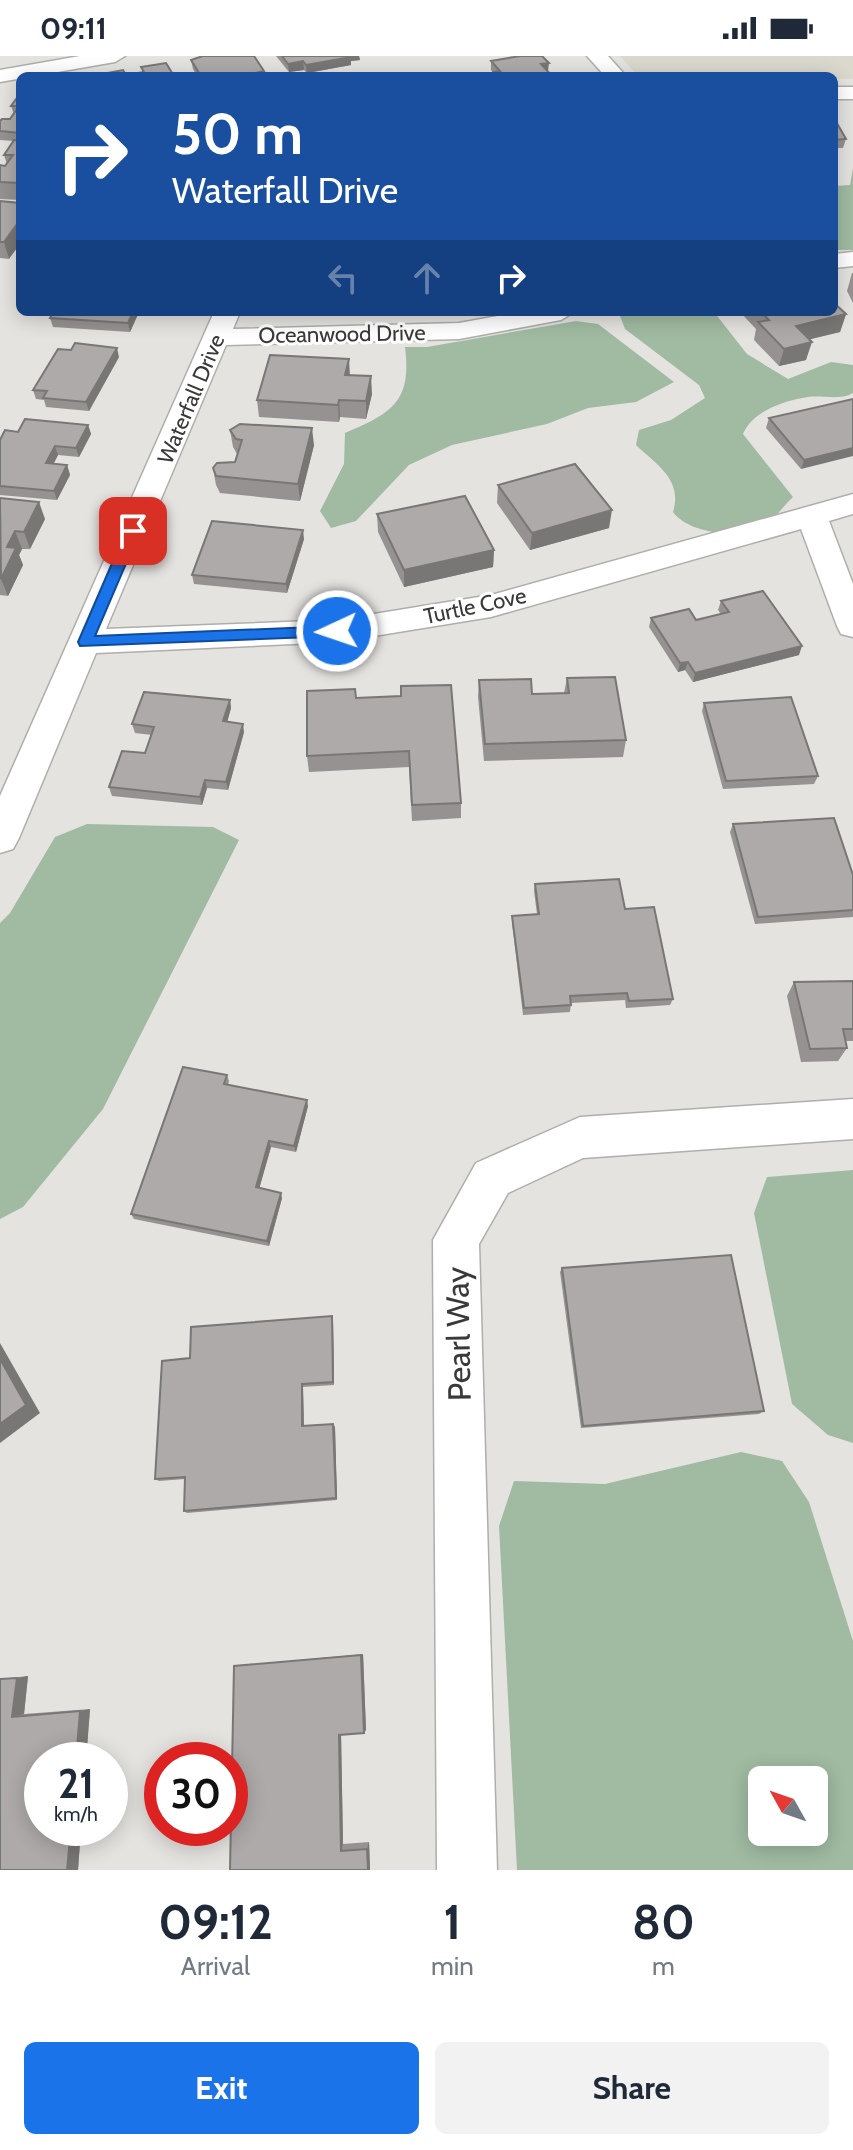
<!DOCTYPE html>
<style>
:root{--surface:#fff;--page:#f2f2f3;--text:#1f2937;--muted:#747a83;--accent:#1a73e8}
body{margin:0;font-family:Cabin,sans-serif;background:var(--page);color:var(--text);height:100vh;display:flex;flex-direction:column;font-size:30px;white-space:nowrap}
*{box-sizing:border-box;margin:0}
p{font-size:26px;color:var(--muted)}
.icon{flex:none;width:44px;height:44px;fill:none;stroke:currentColor;stroke-width:2;stroke-linecap:round;stroke-linejoin:round}
.map{position:relative;height:1814px;overflow:hidden}
.panel{display:flex;flex-direction:column;background:var(--surface);flex:1}
.panel>*{flex:none}
.top-card{position:absolute;left:16px;top:16px;width:822px;height:244px;border-radius:12px;box-shadow:0 4px 20px #0003;background:#1a4fa0;color:#fff;overflow:hidden}
.needle{width:52px;rotate:310deg}
.buttons{position:absolute;left:748px;top:1710px;display:grid;gap:16px}
.buttons a{display:grid;place-items:center;width:80px;height:80px;border-radius:12px;background:var(--surface);box-shadow:0 4px 20px #0003;font-size:40px}
.speed{position:absolute;left:24px;top:1686px;display:flex;gap:16px;font-size:40px;font-weight:700;text-align:center}
.speed>*{display:grid;place-content:center;width:104px;height:104px;border-radius:50%;background:var(--surface);box-shadow:0 4px 20px #0003;line-height:1}
.speed small{font-size:20px;font-weight:400}
.speed .limit{border:12px solid #d22;background:#fff;color:#111}
.pin{position:absolute;display:grid;place-items:center;width:68px;height:68px;color:#fff;margin:-34px;border-radius:16px;box-shadow:0 4px 12px #0006}
.me{position:absolute;width:88px;margin:-44px;rotate:267deg;stroke-linejoin:round;filter:drop-shadow(0 0 6px #0008)}
.turn{display:flex;align-items:center;gap:28px;height:168px;padding:0 24px;font-size:36px}
.turn .icon{width:104px;height:104px;stroke-width:2.5}
.turn b{display:block;font-size:56px;line-height:68px}
.lanes{display:flex;align-items:center;height:76px;padding:0 24px;background:#0003;justify-content:center;gap:40px;direction:ltr}
.lanes .off{opacity:.35}
.eta{display:flex;justify-content:space-evenly;align-items:center;height:136px;text-align:center}
.eta b{font-size:48px;font-weight:800;line-height:56px}
.button{display:flex;gap:16px;margin-top:auto;padding:16px 24px}
.button a{flex:1;height:92px;border-radius:12px;background:var(--accent);color:#fff;font-size:32px;font-weight:800;line-height:92px;text-align:center}
.button a+a{background:var(--page);color:var(--text)}
.status{display:flex;justify-content:space-between;align-items:center;height:56px;padding:0 40px;background:var(--surface);direction:ltr}
.status svg{height:22px;fill:currentColor}
.map>svg:first-child{display:block}
.built{fill:#dbd9ce}
.green{fill:#a0bba2;fill-rule:evenodd}
.lines{fill:none;stroke-linecap:round;stroke-linejoin:round}
.street-casing{stroke:#afaeab;stroke-width:3}
.street{fill:#fff;fill-rule:evenodd}
.wall{fill:#959291}
.shaded-wall{fill:#797776}
.building{fill:#adaaa9;stroke:#797776;stroke-width:2}
.route{fill:#1a73e8;stroke:#114b97;stroke-width:2}
.labels{text-anchor:middle;dominant-baseline:central;stroke-width:6;stroke-linejoin:round;paint-order:stroke}
.far-street-label{font-size:22px;fill:#393938;stroke:#fff}
.near-street-label{font-size:32px;fill:#393938;stroke:#fff}
</style>
<div class="status"><b>09:11</b><svg viewBox="0 0 49 12"><path d="M0 12V9h3v3zM5 12V6h3v6zM10 12V3h3v9zM15 12V0h3v12zM26 1h20v11H26zM47 4h2v5h-2z"/></svg></div>
<div class="map">
<svg width="853" height="1814" viewBox="0 0 853 1814">
<rect width="100%" height="100%" fill="#e4e3e0"/>
<polygon class="built" points="620,0 853,0 853,23 638,20"/>
<g class="green">
<polygon points="853,112 853,194 834,194 834,130 850,129"/>
<path d="M 628,256 L 714,256 L 747,298 L 788,323 L 831,306 L 853,309 L 853,337 C 839,345 823,339 808,341 C 783,345 753,355 743,378 L 793,441 C 784,449 772,467 761,472 C 737,482 689,478 673,456 C 683,424 657,409 636,389 L 639,374 L 671,364 L 705,342 L 699,329 L 625,273 L 620,260 Z"/>
<path d="M 576,265 L 598,268 L 674,326 L 636,346 L 588,352 L 547,368 L 452,389 L 409,409 L 356,465 L 331,472 L 320,455 L 344,408 L 345,377 C 392,357 412,346 405,291 L 427,291 Z"/>
<polygon points="87,768 213,771 239,784 103,1053 23,1151 0,1163 0,867 10,857 55,781"/>
<polygon points="853,1114 853,1387 828,1379 792,1348 754,1157 767,1121"/>
<path d="M 741,1396 L 782,1405 L 809,1446 L 853,1585 L 853,1814 L 517,1814 L 499,1470 L 514,1425 L 605,1428 ZM 814,1724 L 814,1776 L 762,1776 L 762,1724 Z"/>
</g>
<g class="lines">
<g class="street-casing">
<g id="street">
<polygon points="80,0 125,0 115,6 0,26 0,14"/>
<polygon points="587,0 608,0 626,20 605,20"/>
<rect x="834" y="31" width="19" height="12"/>
<polygon points="853,196 853,210 834,212 834,198"/>
<polygon points="214,256 240,256 233,273 459,267 519,256 574,256 561,264 459,283 226,289 106,573 337,564 491,539 853,438 853,458 829,465 853,528 853,581 841,578 837,570 801,473 491,561 337,586 96,597 19,782 13,793 0,797 0,740"/>
<polygon points="853,1043 853,1083 583,1102 508,1137 479,1188 497,1814 437,1814 433,1184 476,1107 580,1061"/>
</g>
</g>
<use href="#street" class="street"/>
</g>
<g class="wall">
<polygon points="276,0 359,0 360,4 351,5 351,9 307,17 304,14 289,16"/>
<polygon points="191,4 264,15 264,20 197,20 193,13"/>
<polygon points="491,5 548,15 552,20 562,20 494,20 494,17 491,14"/>
<polygon points="20,39 20,144 0,143 0,109 5,110 7,108 4,99 14,85 0,84 0,65 10,63 14,58 11,50"/>
<polygon points="834,62 846,83 843,92 834,92"/>
<polygon points="0,145 9,203 0,202"/>
<polygon points="852,217 853,217 853,247 847,235"/>
<polygon points="53,256 139,256 130,276 53,271 50,262"/>
<polygon points="740,256 834,256 846,258 840,276 809,283 806,304 779,310 754,284 756,273"/>
<polygon points="119,301 89,355 46,351 44,344 36,343 33,334"/>
<polygon points="350,319 372,338 366,363 340,361 339,366 259,361 257,344"/>
<polygon points="853,343 801,413 766,372 769,362"/>
<polygon points="88,369 91,378 79,401 58,399 53,408 67,409 70,419 57,444 0,439 0,384 18,376"/>
<polygon points="230,374 314,389 300,445 220,437 216,429 213,412 235,406 237,398 233,391"/>
<polygon points="498,429 609,472 530,494 497,447"/>
<polygon points="0,442 45,463 30,493 22,493 19,499 23,509 8,540 0,539"/>
<polygon points="377,458 494,494 493,511 404,531 378,476"/>
<polygon points="304,483 287,537 194,528 192,519"/>
<polygon points="721,545 799,599 693,626 685,614 678,616 649,571 651,562 696,564 721,558 718,554"/>
<polygon points="567,622 626,684 623,701 484,705 478,641 479,624 532,638 564,637"/>
<polygon points="356,642 461,747 461,762 412,765 409,711 309,716 307,700"/>
<polygon points="230,644 231,652 227,666 244,676 228,734 207,732 202,749 112,740 109,731 145,697 152,679 135,677 132,668"/>
<polygon points="704,647 818,720 814,728 723,733 702,655"/>
<polygon points="733,768 853,819 853,861 755,868 730,776"/>
<polygon points="535,828 625,853 673,943 670,949 626,952 625,944 571,947 570,956 523,959 512,867 512,860 537,858 534,835"/>
<polygon points="853,925 853,985 846,985 847,992 838,1005 801,1006 787,940 794,926"/>
<polygon points="227,1019 229,1025 228,1029 308,1050 296,1096 271,1091 259,1132 282,1142 269,1190 134,1163 131,1158"/>
<polygon points="562,1212 764,1355 759,1358 581,1372 560,1216"/>
<polygon points="332,1260 333,1264 334,1329 303,1331 304,1370 335,1371 337,1444 187,1457 184,1455 185,1423 159,1425 155,1423 190,1302"/>
<polygon points="363,1598 366,1674 341,1679 343,1788 369,1786 370,1814 230,1814 234,1610"/>
<polygon points="28,1620 24,1658 90,1653 86,1704 42,1704 42,1772 81,1772 78,1814 0,1814 0,1623"/>
</g>
<g class="shaded-wall">
<polygon points="348,0 359,0 360,4 351,5 351,9 307,17 306,9"/>
<polygon points="303,5 304,14 289,16 288,8"/>
<polygon points="549,7 548,15 541,8"/>
<polygon points="264,15 264,20 251,20 251,18"/>
<polygon points="20,164 20,188 9,203 4,186"/>
<polygon points="133,256 139,256 130,276 128,267"/>
<polygon points="846,258 840,276 791,288 796,270"/>
<polygon points="812,286 806,304 779,310 784,293"/>
<polygon points="117,292 119,301 89,355 86,346"/>
<polygon points="349,303 350,321 345,319"/>
<polygon points="371,320 372,338 366,363 366,345"/>
<polygon points="339,344 340,361 339,366 338,349"/>
<polygon points="88,369 91,378 79,401 76,392"/>
<polygon points="312,372 314,389 300,445 298,428"/>
<polygon points="55,390 58,399 49,417 46,407"/>
<polygon points="853,392 853,400 801,413 804,404"/>
<polygon points="67,409 70,419 57,444 54,435"/>
<polygon points="39,446 45,463 30,493 24,476"/>
<polygon points="612,454 609,472 530,494 532,477"/>
<polygon points="303,474 304,483 287,537 286,528"/>
<polygon points="15,475 22,493 19,499 23,509 8,540 1,523 7,491"/>
<polygon points="494,494 493,511 404,531 404,514"/>
<polygon points="802,590 799,599 693,626 695,617"/>
<polygon points="688,606 685,614 678,616 680,607"/>
<polygon points="230,644 231,652 225,674 223,665"/>
<polygon points="243,668 244,676 228,734 226,726"/>
<polygon points="205,724 207,732 202,749 200,741"/>
<polygon points="307,1044 308,1050 296,1096 294,1090"/>
<polygon points="269,1085 271,1091 258,1137 256,1131"/>
<polygon points="281,1137 282,1142 269,1190 267,1185"/>
<polygon points="332,1260 333,1264 334,1329 333,1326"/>
<polygon points="0,1287 40,1357 0,1387"/>
<polygon points="302,1328 303,1331 304,1373 302,1370"/>
<polygon points="333,1368 335,1371 337,1444 336,1442"/>
<polygon points="363,1598 366,1674 364,1677 361,1599"/>
<polygon points="28,1620 24,1658 12,1661 17,1622"/>
<polygon points="90,1653 86,1704 76,1704 80,1655"/>
<polygon points="341,1676 343,1788 341,1795 339,1679"/>
<polygon points="71,1772 81,1772 78,1814 67,1814"/>
<polygon points="369,1786 370,1814 368,1814 367,1793"/>
</g>
<g class="building">
<polygon points="203,0 254,0 264,15 251,18 252,20 201,20 191,4"/>
<polygon points="282,0 350,0 351,1 306,9 303,5 288,8"/>
<polygon points="520,0 542,0 549,7 541,8 552,20 560,18 562,20 499,20 494,16 500,15 491,5"/>
<polygon points="166,7 174,20 97,19 123,14 126,19 144,16 141,11"/>
<polygon points="19,39 20,77 0,75 0,65 2,63 10,63 19,50 11,50"/>
<polygon points="834,62 846,83 834,84"/>
<polygon points="14,84 20,85 20,127 0,126 0,109 5,110 13,99 4,99"/>
<polygon points="0,145 20,147 20,164 4,186 0,186"/>
<polygon points="834,247 846,258 796,270 812,286 784,293 758,266 769,264 761,256 834,256"/>
<polygon points="53,256 133,256 128,267 50,262"/>
<polygon points="75,287 117,292 86,346 43,342 47,335 33,334 58,293 71,294"/>
<polygon points="270,299 349,303 345,319 371,320 366,345 339,344 338,349 257,344"/>
<polygon points="853,343 853,392 804,404 769,362"/>
<polygon points="25,363 88,369 76,392 55,390 46,407 67,409 54,435 0,430 0,384 5,374 18,376"/>
<polygon points="240,368 312,372 298,428 216,420 213,412 217,407 235,406 242,384 236,383 230,374"/>
<polygon points="575,408 612,454 532,477 498,429"/>
<polygon points="465,440 494,494 404,514 377,458"/>
<polygon points="0,442 39,446 24,476 15,475 7,491 16,492 1,523"/>
<polygon points="212,465 303,474 286,528 192,519"/>
<polygon points="763,535 802,590 695,617 688,606 680,607 651,562 689,553 696,564 729,556 721,545"/>
<polygon points="615,621 626,684 485,688 479,624 531,623 532,638 569,637 567,622"/>
<polygon points="451,629 461,747 412,749 409,695 307,700 307,635 355,633 356,642 401,640 401,630"/>
<polygon points="144,636 230,644 223,665 243,668 226,726 205,724 200,741 109,731 122,695 145,697 154,671 132,668"/>
<polygon points="791,641 818,720 726,725 704,647"/>
<polygon points="834,762 853,819 853,854 758,861 733,768"/>
<polygon points="619,823 625,853 654,851 673,943 629,945 627,937 570,940 571,949 524,952 512,860 539,858 535,828"/>
<polygon points="853,925 853,973 843,973 847,992 810,993 794,926"/>
<polygon points="183,1011 227,1019 224,1028 307,1044 294,1090 269,1085 256,1131 281,1137 267,1185 131,1158"/>
<polygon points="731,1199 764,1355 583,1370 562,1212"/>
<polygon points="332,1260 333,1326 302,1328 302,1370 333,1368 336,1442 184,1455 185,1421 155,1423 162,1305 190,1302 191,1271"/>
<polygon points="0,1303 26,1349 0,1368"/>
<polygon points="361,1599 364,1677 339,1679 341,1795 367,1793 368,1814 230,1814 234,1610"/>
<polygon points="17,1622 12,1661 80,1655 76,1704 42,1704 42,1772 71,1772 67,1814 0,1814 0,1623"/>
</g>
<polygon class="route" points="133,471 140,475 95,580 337,570 344,575 337,580 80,590 78,586 126,475"/>
<g class="labels">
<g class="far-street-label">
<text transform="translate(342 278) rotate(-1)">Oceanwood Drive</text>
<text transform="translate(191 343) rotate(-67)">Waterfall Drive</text>
<text transform="translate(475 550) rotate(-12)">Turtle Cove</text>
</g>
<g class="near-street-label">
<text transform="translate(458 1278) rotate(-91)">Pearl Way</text>
</g>
</g>
</svg>
<div class="buttons">
<a><svg class="needle" viewBox="-14 -14 28 28"><path d="M0-13l5 13h-10z" fill="#e53935"/><path d="M0 13l5-13h-10z" fill="#747a83"/></svg></a>
</div>
<div class="speed"><div>21<small>km/h</small></div><div class="limit">30</div></div>
<div class="pin" style="left:133px;top:475px;background:#d93025"><svg class="icon" aria-label="arrive" viewBox="0 0 24 24"><path d="M6 21V4h12l-3 4 3 4H6"/></svg></div>
<svg class="me" style="left:337px;top:575px" viewBox="-20 -20 40 40"><circle r="17" fill="#1a73e8" stroke="#fff" stroke-width="3"/><path d="M0-11L8 9 0 5-8 9z" fill="#fff"/></svg>
<div class="top-card">
<div class="turn"><svg class="icon" aria-label="right" viewBox="0 0 24 24"><path d="M7 20v-9h11M14 6l5 5-5 5"/></svg><div><b>50 m</b>Waterfall Drive</div></div>
<div class="lanes"><svg class="icon off" aria-label="left" viewBox="0 0 24 24"><path d="M17 20v-9H6M10 6l-5 5 5 5"/></svg><svg class="icon off" aria-label="ahead" viewBox="0 0 24 24"><path d="M12 20V5M6 11l6-6 6 6"/></svg><svg class="icon" aria-label="right" viewBox="0 0 24 24"><path d="M7 20v-9h11M14 6l5 5-5 5"/></svg></div>
</div>
</div>
<section class="panel">
<div class="eta">
<div><b>09:12</b><p>Arrival</p></div>
<div><b>1</b><p>min</p></div>
<div><b>80</b><p>m</p></div>
</div>
<div class="button"><a>Exit</a><a>Share</a></div>
</section>
